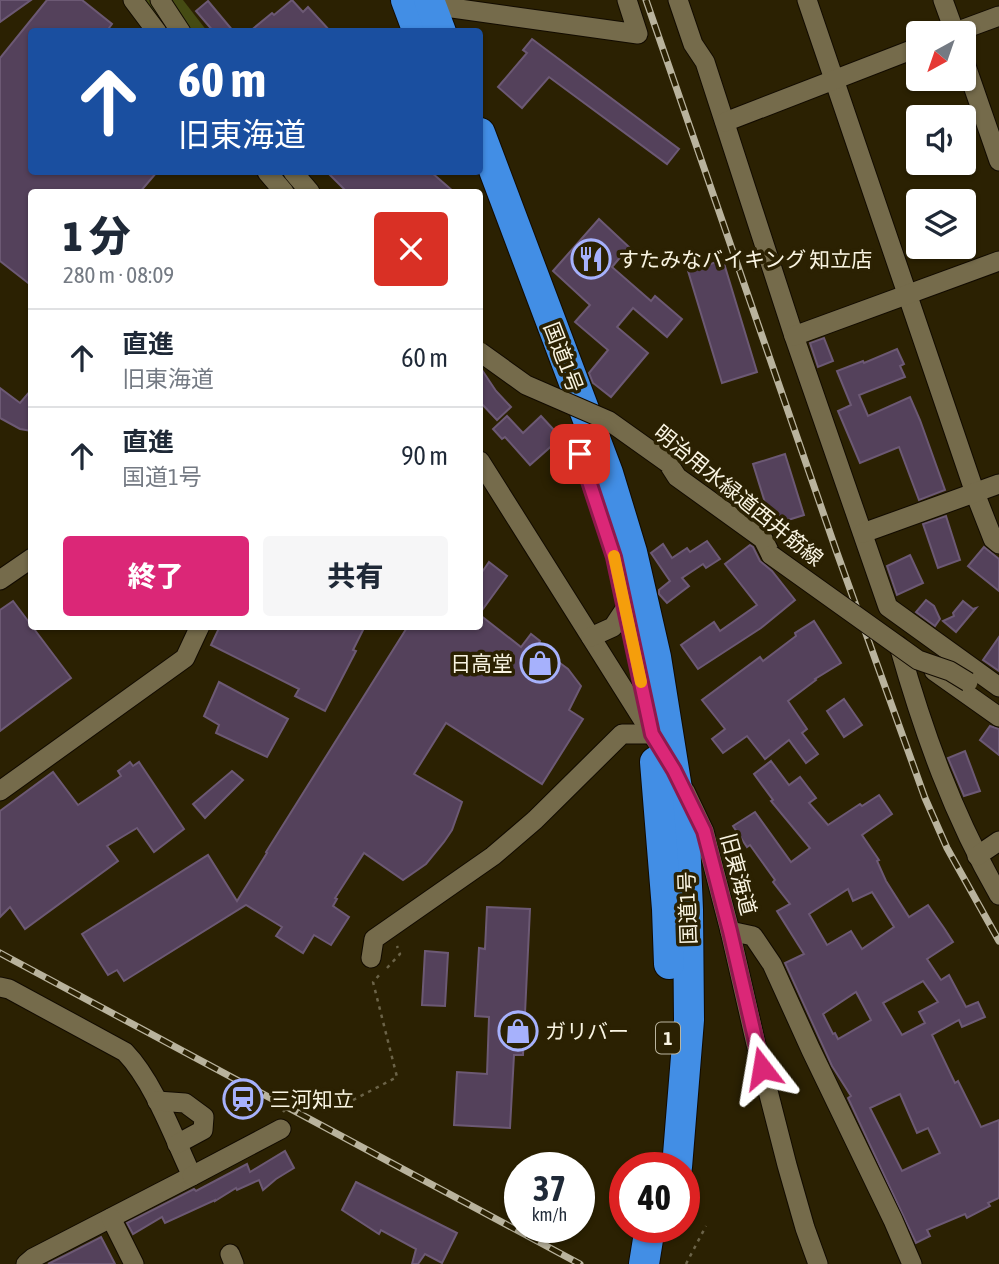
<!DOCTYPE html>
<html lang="ja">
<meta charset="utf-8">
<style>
:root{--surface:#fff;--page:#f6f6f7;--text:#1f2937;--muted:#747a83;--line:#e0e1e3;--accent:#db2777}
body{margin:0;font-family:"Asap Condensed","Noto Sans JP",sans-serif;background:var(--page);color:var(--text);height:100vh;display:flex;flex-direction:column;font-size:26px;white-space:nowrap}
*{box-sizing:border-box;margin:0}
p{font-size:23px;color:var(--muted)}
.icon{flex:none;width:38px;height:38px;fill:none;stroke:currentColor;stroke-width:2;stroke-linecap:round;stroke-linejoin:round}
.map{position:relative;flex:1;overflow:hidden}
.panel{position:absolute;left:28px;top:189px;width:455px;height:441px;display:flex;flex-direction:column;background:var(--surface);border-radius:7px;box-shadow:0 2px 5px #0004}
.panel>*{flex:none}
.top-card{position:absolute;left:28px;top:28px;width:455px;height:147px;border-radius:7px;box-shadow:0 2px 5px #0004;background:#1a4fa0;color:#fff;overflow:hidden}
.needle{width:46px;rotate:220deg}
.fabs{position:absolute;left:906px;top:21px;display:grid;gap:14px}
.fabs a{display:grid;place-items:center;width:70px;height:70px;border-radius:7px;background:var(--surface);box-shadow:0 2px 5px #0004;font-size:35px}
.speed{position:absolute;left:504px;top:1152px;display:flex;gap:14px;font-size:35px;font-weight:700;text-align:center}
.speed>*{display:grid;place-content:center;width:91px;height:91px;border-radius:50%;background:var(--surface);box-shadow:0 2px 5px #0004;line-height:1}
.speed small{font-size:18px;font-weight:400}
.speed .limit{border:10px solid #d22;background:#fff;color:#111}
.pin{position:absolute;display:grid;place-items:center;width:60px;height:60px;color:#fff;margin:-30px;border-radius:14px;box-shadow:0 4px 10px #0006}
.me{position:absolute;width:77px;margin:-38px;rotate:346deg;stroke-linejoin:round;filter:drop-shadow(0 0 5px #0008)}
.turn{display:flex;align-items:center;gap:24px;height:147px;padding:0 35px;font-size:32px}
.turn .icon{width:91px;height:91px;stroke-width:2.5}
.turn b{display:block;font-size:49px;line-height:60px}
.round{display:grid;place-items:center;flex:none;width:74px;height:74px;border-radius:7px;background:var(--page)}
.head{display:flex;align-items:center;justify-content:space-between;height:119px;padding:0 35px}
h1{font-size:42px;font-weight:800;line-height:52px}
.action{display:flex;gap:14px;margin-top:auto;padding:14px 35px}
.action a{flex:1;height:80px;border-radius:7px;background:var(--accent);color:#fff;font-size:28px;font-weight:800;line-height:80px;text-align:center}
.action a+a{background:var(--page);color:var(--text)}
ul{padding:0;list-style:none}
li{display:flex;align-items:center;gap:21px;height:98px;padding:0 35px;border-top:2px solid var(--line)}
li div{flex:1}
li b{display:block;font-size:26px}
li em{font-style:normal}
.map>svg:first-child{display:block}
.green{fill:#454b13}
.building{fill:#54415b;stroke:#6c5974;stroke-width:2;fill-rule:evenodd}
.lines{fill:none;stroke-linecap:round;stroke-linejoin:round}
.minor-casing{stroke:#120b00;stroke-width:21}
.highway-casing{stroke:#120b00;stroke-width:32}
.path{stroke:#6b6348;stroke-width:2.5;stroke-dasharray:3.5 5;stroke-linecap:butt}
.minor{stroke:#756b4b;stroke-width:19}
.highway{stroke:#428ee5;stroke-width:30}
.rail-casing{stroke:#b9b39d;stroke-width:7}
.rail{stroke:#2b2102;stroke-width:4.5;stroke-dasharray:13;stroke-linecap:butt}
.minor-bridge-casing{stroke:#120b00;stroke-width:21;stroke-linecap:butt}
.minor-bridge{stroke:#756b4b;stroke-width:19}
.route-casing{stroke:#8e194d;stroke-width:18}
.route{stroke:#db2777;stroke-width:12}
.slow{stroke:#f59e0b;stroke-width:12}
.labels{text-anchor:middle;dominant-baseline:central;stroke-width:7;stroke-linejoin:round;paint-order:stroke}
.shield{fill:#2b2102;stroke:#bbb59f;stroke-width:2}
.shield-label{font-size:19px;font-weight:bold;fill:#f9f4e2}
.poi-label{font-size:21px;fill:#f9f4e2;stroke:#2b2102;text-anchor:start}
.street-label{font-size:21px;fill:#f9f4e2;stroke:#2b2102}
</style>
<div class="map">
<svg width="999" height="1264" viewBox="0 0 999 1264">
<rect width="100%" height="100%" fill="#2b2102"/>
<polygon class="green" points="144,0 183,0 207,31 167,31"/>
<g class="building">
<polygon points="0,0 31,0 0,22"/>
<polygon points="47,0 82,0 112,24 106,32 32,32 32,172 157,172 140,192 32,192 32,286 0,261 0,58"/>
<polygon points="292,0 303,12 308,7 331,32 249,32 272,13 274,15"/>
<polygon points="208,1 234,32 214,32 196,11"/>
<polygon points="532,39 679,149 667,164 549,77 522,108 498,87 527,53 523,50"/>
<polygon points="327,172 431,172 454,192 347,192"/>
<polygon points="599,219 629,247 612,267 651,301 655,296 682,319 667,337 633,308 617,327 648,353 611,397 593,383 589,373 608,350 575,322 590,305 553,271"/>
<polygon points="723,260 757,372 722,383 688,271"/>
<polygon points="824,338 833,361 818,367 810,343"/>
<polygon points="897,349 904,364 900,366 905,377 859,395 868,416 910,397 920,420 945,490 919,500 899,447 860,463 838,411 851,405 837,371 863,361 864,363"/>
<polygon points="480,367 496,391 511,407 497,420 480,402"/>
<polygon points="0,388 20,403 32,389 32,431 20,429 0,418"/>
<polygon points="507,416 523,433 541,416 554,430 556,442 530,465 505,437 502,439 493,429"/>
<polygon points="785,454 804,515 772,525 753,464"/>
<polygon points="946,516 960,560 938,568 923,524"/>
<polygon points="707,541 720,559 706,568 703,564 682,578 689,586 667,603 659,594 659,590 670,581 651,553 663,544 672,558 687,548 690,552"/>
<polygon points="750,545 753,547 760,561 772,571 795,600 761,628 698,669 681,645 714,622 720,631 757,605 725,564"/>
<polygon points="984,547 999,559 999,591 968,566"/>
<polygon points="910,555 923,583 897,595 887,566"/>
<polygon points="489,562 507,576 480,613 480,575"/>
<polygon points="926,600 934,606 940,619 935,626 916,612"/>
<polygon points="13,601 71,678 0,731 0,610"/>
<polygon points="963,601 973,609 976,608 956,632 943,621 954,616 953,613"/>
<polygon points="480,615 521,647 531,634 540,641 537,646 568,669 581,686 569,710 583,719 542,784 446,723 414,774 462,802 452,830 444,842 426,864 403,880 364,853 335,898 337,899 333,906 349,917 331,945 314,935 303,953 276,936 282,927 246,905 124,981 117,970 108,975 82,934 208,855 237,901 267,853 266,852 408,626 480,626"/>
<polygon points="814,621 841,663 815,679 816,680 788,701 807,729 802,733 818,754 806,763 789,740 765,759 747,736 723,753 712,739 725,729 702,700 760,657 763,661 796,636 795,633"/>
<polygon points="220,626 365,626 353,650 356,651 325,711 295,696 299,689 211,645"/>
<polygon points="999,637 999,671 983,660"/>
<polygon points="219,682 288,719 267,757 216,733 219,725 204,716"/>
<polygon points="844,699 862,725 844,737 827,711"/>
<polygon points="990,726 999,729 999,755 980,740"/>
<polygon points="965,751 980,791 964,796 948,758"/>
<path d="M 771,761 L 789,785 L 800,777 L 816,798 L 809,803 L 828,825 L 860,804 L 862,806 L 879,795 L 892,814 L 862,835 L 879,860 L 877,861 L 886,881 L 909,917 L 928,905 L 944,928 L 953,942 L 927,959 L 941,980 L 949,975 L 966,1007 L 978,1002 L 985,1017 L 962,1027 L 959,1020 L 932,1035 L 955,1083 L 958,1081 L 981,1127 L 999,1120 L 999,1198 L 988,1203 L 990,1206 L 967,1218 L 965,1214 L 927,1230 L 930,1236 L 916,1243 L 848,1098 L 851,1096 L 832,1066 L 785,963 L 804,954 L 777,911 L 790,904 L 773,882 L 775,880 L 750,845 L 747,847 L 733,826 L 755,812 L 791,862 L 810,848 L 771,801 L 773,800 L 754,774 ZM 848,889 L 853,901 L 872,892 L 894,927 L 862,949 L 851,931 L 827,945 L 809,914 ZM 923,981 L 938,1002 L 919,1012 L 925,1023 L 902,1035 L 883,1003 ZM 856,992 L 871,1020 L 838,1039 L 835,1033 L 833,1034 L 823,1014 ZM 900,1094 L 917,1133 L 928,1128 L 940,1153 L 902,1171 L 870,1108 Z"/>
<polygon points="130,762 133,766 139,762 184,829 154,852 137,828 107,846 118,861 25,929 10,907 0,917 0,811 53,772 78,805 121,776 118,771"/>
<polygon points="232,771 243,780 205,818 193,804"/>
<polygon points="487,907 530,909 523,1055 514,1055 510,1128 454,1125 457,1072 487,1074 489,1017 475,1016 479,948 485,949"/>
<polygon points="425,951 448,953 445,1006 422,1005"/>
<polygon points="285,1151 294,1168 276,1179 263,1190 259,1180 237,1190 236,1188 215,1201 215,1200 165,1223 162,1217 133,1234 127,1223 194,1189 196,1191 247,1164 250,1172"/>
<polygon points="356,1182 457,1233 442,1263 425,1254 418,1264 412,1264 416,1249 381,1230 379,1234 342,1210"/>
<polygon points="101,1237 115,1264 48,1264 66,1255"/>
</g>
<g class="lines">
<g class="minor-casing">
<g id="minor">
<polyline points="133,0 157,32"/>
<polyline points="160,0 181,32"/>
<polyline points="678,0 693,44 705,62 794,336 888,607 999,687"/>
<polyline points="807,0 975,493 993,539 999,544"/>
<polyline points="943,0 955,33"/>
<polyline points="431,5 638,34 627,0"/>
<polyline points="953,33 999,16"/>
<polyline points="964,60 999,161"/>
<polyline points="725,122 919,47"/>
<polyline points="267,172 284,192"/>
<polyline points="293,172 310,192"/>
<polyline points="794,336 999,261"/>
<polyline points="480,461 667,758"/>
<polyline points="668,463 677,477 763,539 771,555"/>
<polyline points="863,533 999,484"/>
<polyline points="0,580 32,558"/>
<polyline points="591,637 613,627 625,609"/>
<path d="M 899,646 C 924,734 953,815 999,895"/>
<polyline points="934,671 999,717"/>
<polyline points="0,791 185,658 200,626"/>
<polyline points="685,791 704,831 730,931 756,1044 787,1165 805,1228 818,1264"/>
<polyline points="977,856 999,841"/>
<polyline points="730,931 753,936 772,964 811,1050 893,1220 912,1264"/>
<polyline points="371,958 374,939 493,856 535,820 622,734 652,734"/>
<path d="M 0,987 L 9,989 L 125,1052 C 154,1082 174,1138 192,1176 L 33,1258 L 26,1264"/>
<polyline points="157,1101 185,1103 204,1117 203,1130 177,1144"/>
<polyline points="192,1176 281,1129"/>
<polyline points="111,1218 134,1264"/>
<polyline points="230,1254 234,1264"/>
</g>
</g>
<g class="highway-casing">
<g id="highway">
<polyline points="406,0 418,32"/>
<polyline points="429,0 441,32"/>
<polyline points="480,133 608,473 632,552 656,657 685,839 688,910 689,1020 677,1167"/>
<polyline points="655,762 667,909 669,964"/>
<polyline points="644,1264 650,1227"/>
</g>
</g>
<g class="path">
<polyline points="387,968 400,954 397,946"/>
<polyline points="283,1112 300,1093 334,1110 397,1077 373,982 382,972"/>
<polyline points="686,1264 706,1226"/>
</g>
<use href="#minor" class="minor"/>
<use href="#highway" class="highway"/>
<g class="rail-casing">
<g id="rail">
<polyline points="646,0 836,550 925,798 947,848 999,941"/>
<polyline points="0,953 580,1264"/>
</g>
</g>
<use href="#rail" class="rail"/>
<g class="minor-bridge-casing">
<g id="minor-bridge">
<polyline points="480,352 526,385 609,421 668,463"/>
<polyline points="771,555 918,660 950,671 968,682"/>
</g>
</g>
<use href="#minor-bridge" class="minor-bridge"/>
</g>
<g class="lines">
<g class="route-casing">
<polyline id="route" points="580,454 614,557 652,734 674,770 704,831 730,931 762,1068"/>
</g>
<use href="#route" class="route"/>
<polyline class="slow" points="614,556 641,682"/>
</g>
<defs>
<g id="restaurant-ring" transform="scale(2.0125)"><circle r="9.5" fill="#2b2102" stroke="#a6b1fc" stroke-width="1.5"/><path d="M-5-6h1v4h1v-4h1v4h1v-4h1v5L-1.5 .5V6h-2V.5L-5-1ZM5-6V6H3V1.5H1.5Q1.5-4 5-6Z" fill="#a6b1fc"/></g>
<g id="shop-ring" transform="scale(2.0125)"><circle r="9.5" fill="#2b2102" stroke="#a6b1fc" stroke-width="1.5"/><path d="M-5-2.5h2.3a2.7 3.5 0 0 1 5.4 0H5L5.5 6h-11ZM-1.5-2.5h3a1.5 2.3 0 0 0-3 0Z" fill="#a6b1fc"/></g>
<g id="station-ring" transform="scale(2.0125)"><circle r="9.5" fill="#2b2102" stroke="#a6b1fc" stroke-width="1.5"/><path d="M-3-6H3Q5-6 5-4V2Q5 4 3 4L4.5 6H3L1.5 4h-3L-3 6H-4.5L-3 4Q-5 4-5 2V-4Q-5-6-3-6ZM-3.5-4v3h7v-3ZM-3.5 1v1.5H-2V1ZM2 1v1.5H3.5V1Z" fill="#a6b1fc"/></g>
</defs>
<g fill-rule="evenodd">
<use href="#restaurant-ring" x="591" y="259"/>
<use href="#shop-ring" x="540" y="663"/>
<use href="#shop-ring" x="518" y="1031"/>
<use href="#station-ring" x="243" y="1099"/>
</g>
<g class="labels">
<rect class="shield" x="656" y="1022.5" width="24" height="31" rx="5"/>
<g class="shield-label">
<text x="668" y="1038">1</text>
</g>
<g class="poi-label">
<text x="618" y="259">すたみなバイキング 知立店</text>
<text x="513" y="663" text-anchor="end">日高堂</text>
<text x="545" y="1031">ガリバー</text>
<text x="270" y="1099">三河知立</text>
</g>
<g class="street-label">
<text transform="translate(564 357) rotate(69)">国道1号</text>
<text transform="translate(739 495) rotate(39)">明治用水緑道西井筋線</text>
<text transform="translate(739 874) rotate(75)">旧東海道</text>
<text transform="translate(687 908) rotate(-92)">国道1号</text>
</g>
</g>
</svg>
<div class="fabs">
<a><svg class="needle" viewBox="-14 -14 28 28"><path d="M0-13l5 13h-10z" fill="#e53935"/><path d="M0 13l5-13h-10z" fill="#747a83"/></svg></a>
<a><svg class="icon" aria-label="sound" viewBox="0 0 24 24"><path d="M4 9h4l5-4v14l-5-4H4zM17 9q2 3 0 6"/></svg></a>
<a><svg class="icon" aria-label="layers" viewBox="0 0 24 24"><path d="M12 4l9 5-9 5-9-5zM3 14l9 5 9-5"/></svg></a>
</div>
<div class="speed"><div>37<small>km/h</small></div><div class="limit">40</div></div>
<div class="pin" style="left:580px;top:454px;background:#d93025"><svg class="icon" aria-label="arrive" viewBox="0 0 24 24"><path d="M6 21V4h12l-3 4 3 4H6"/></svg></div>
<svg class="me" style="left:762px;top:1068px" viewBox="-20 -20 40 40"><path d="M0-17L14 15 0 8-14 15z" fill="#db2777" stroke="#fff" stroke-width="4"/></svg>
<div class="top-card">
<div class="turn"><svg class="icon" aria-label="ahead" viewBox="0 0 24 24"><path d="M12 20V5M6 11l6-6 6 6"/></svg><div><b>60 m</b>旧東海道</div></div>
</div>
<section class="panel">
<div class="head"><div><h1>1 分</h1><p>280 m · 08:09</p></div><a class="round" style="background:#d93025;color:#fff"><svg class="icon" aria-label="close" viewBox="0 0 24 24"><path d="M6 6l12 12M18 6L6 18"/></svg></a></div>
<ul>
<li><svg class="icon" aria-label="ahead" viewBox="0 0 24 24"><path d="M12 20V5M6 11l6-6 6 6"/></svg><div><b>直進</b><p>旧東海道</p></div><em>60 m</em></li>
<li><svg class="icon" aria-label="ahead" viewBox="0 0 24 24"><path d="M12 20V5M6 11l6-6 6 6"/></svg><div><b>直進</b><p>国道1号</p></div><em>90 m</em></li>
</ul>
<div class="action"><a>終了</a><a>共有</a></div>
</section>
</div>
